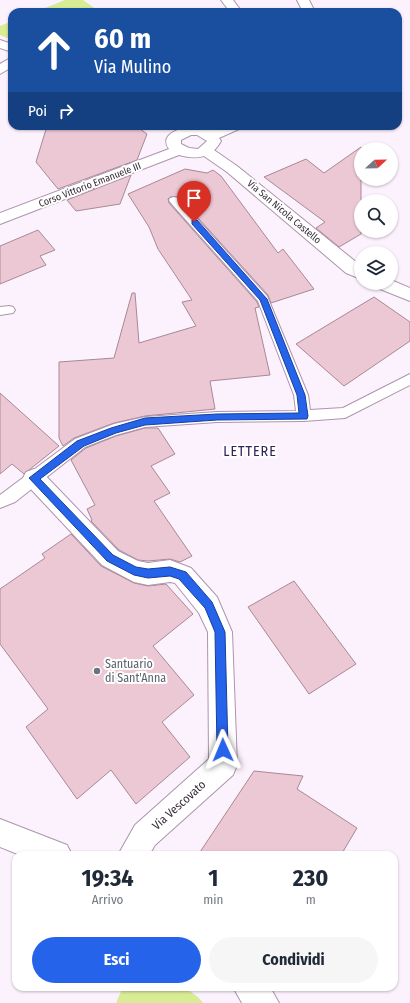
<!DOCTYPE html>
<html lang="it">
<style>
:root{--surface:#fff;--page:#f6f6f7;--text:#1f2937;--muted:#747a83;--accent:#2563eb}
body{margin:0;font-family:"Fira Sans Condensed",sans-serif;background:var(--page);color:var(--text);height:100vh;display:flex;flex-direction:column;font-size:15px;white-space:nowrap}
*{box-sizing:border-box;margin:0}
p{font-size:13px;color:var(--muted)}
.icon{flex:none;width:22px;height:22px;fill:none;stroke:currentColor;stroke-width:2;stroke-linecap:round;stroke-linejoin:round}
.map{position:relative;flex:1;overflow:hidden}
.drawer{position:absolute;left:12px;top:851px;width:386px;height:140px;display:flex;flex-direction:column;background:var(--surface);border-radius:12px;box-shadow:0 1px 3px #0004}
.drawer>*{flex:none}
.banner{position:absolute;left:8px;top:8px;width:394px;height:122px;border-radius:12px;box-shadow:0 1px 3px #0004;background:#1a4fa0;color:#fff;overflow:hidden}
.needle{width:26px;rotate:68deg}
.fabs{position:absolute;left:354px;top:142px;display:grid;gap:8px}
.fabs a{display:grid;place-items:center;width:44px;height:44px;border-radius:50%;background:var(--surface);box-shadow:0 1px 3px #0004;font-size:20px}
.pin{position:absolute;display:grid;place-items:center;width:34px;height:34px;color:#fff;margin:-41px -17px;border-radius:50% 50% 50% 0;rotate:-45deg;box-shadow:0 0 4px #0007}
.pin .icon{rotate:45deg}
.me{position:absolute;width:44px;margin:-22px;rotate:359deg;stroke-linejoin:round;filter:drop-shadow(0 0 3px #0008)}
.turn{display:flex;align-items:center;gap:14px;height:84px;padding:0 20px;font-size:18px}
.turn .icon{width:52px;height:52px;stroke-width:2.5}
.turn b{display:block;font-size:28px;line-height:34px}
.then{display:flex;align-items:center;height:38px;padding:0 20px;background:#0003;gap:8px;font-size:15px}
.eta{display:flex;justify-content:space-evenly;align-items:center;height:68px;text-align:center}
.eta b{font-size:24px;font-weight:700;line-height:28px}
.primary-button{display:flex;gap:8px;margin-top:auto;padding:8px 20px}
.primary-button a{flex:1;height:46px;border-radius:24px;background:var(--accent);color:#fff;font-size:16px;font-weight:700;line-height:46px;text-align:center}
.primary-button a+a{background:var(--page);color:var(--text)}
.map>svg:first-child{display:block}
.green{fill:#d8eb95}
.building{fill:#ecc8d5;stroke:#a98895}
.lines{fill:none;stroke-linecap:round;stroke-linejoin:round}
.lane-casing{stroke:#ac94ad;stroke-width:2}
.street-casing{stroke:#ac94ad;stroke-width:2}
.secondary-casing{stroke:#ac94ad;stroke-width:2}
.lane{fill:#fff;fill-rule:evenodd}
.street{fill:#fff;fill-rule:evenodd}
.secondary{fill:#fff;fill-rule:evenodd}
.route{fill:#2563eb;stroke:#184099}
.worship-dot{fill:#6b7280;stroke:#fff;stroke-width:1.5}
.labels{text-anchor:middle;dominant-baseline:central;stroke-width:4;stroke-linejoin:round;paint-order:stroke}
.far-street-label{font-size:10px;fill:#362c36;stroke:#fff}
.worship-label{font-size:12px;fill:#5b616d;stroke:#fff;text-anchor:start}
.street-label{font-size:12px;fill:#362c36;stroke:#fff}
.quarter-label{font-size:14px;letter-spacing:1px;fill:#31225c;stroke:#fff}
</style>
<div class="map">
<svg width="410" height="1003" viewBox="0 0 410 1003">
<rect width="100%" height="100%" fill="#fcf2fd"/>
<g class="green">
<polygon points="65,0 83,0 100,12 35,12"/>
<polygon points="12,21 12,40 0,35 0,26"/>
<polygon points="123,987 184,987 198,997 203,1003 116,1003"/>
</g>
<g class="building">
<polygon points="47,126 136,126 147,134 137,160 58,189 36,162"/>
<polygon points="361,147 361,234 339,247 316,228 325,222 264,177 306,159 324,173"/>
<polygon points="185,169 207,173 213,170 221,176 278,253 283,249 314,289 271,303 268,295 179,197 170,197 168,199 169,203 257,302 259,307 255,308 270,375 210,381 215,409 145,416 114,423 74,438 63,446 59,438 59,362 114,358 132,293 135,293 139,343 196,326 182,302 192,300 158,249 149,227 128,194"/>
<polygon points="131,175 120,204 76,211 67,200"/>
<polygon points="38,230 55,250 40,256 46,265 0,284 0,246"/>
<polygon points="374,297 410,322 410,341 344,386 296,344"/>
<polygon points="0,393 59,446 24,474 12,464 0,474"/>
<polygon points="145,428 158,428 175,454 151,466 170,493 154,501 192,556 180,562 170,559 148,561 138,560 119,550 91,521 92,520 87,509 95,505 71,460 86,448 116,436"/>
<polygon points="71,534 101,566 134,583 148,586 166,584 193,614 153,646 194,695 162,722 190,757 136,804 111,770 77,799 26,727 48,709 0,644 0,589 45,558 42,554"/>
<polygon points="294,581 356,664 309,694 248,607"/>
<polygon points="254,771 303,776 297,789 357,828 341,855 198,855"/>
</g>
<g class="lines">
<g class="lane-casing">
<g id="lane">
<polygon points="174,197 178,198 267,296 308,395 310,410 343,408 410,374 410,385 345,418 304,421 217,422 145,427 116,435 85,447 15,502 0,508 0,495 75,439 114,424 145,417 217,412 296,411 294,395 258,301 170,202 169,200 170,198"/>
<polygon points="9,306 13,307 15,310 13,313 0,315 0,307"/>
</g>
</g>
<g class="street-casing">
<g id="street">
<polygon points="221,0 233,0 242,12 230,12"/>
<polygon points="12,57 12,67 0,74 0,64"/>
<polygon points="206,146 211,148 237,166 361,266 361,279 346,273 227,172 201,154 198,151 201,148"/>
<polygon points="391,280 410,288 410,301 375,287 372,283 391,283"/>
<polygon points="34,469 42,472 118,551 138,561 148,563 170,560 191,568 217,597 232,632 237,765 233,775 155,845 149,855 118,855 135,825 209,759 208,632 199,613 175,583 170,582 148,585 134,582 102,565 26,484 23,478 26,472"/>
</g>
</g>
<g class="secondary-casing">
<g id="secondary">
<polygon points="297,0 309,0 315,12 303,12"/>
<polygon points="0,40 12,44 12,52 0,48"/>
<path d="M 199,126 L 212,130 L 222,126 L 241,126 L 239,129 L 219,138 L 221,141 C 212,158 197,160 179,155 L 0,224 L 0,213 L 169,149 C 157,132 187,126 199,126 ZM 191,135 L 197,135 L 207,141 L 198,149 L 189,148 L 181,144 L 181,140 Z"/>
<polygon points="0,819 67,845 72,855 20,855 0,847"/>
<polygon points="233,987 270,987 279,1003 242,1003"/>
</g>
</g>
<use href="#lane" class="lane"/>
<use href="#street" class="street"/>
<use href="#secondary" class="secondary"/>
</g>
<polygon class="route" points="192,220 197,220 267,299 305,395 308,416 307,419 217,420 145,425 116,433 84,446 40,479 113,555 136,567 148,569 170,567 186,572 212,602 225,632 228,750 227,754 223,756 219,754 217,750 215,632 205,608 179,579 170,576 148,578 134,575 107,561 29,478 77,441 111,428 145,418 217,414 299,413 297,395 260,300 192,224"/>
<circle class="worship-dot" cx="97" cy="671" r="4"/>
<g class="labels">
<g class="far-street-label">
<text transform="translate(90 185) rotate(-21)">Corso Vittorio Emanuele III</text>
<text transform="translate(284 212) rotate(40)">Via San Nicola Castello</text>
</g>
<g class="worship-label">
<text x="105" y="664">Santuario<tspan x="105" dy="14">di Sant'Anna</tspan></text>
</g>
<g class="street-label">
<text transform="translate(179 805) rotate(-42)">Via Vescovato</text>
</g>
<g class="quarter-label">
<text x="250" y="451">LETTERE</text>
</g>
</g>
</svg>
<div class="fabs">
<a><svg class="needle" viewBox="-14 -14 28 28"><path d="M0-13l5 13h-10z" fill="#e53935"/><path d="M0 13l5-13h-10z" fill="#747a83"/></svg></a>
<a><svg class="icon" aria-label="search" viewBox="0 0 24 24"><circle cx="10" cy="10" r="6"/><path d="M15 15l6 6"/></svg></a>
<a><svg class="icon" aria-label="layers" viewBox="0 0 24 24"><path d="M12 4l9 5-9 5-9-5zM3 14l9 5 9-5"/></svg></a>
</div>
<div class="pin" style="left:194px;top:222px;background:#d93025"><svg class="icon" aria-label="arrive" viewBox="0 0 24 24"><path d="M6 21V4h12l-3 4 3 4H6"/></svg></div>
<svg class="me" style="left:223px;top:750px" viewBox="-20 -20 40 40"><path d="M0-17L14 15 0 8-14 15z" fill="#2563eb" stroke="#fff" stroke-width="4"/></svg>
<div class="banner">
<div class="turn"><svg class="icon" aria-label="ahead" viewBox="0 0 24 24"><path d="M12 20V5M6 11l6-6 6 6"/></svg><div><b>60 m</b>Via Mulino</div></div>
<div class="then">Poi<svg class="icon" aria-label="right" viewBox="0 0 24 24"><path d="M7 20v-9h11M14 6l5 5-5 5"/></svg></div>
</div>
<section class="drawer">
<div class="eta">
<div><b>19:34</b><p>Arrivo</p></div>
<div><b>1</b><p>min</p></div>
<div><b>230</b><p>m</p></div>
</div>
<div class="primary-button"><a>Esci</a><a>Condividi</a></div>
</section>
</div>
